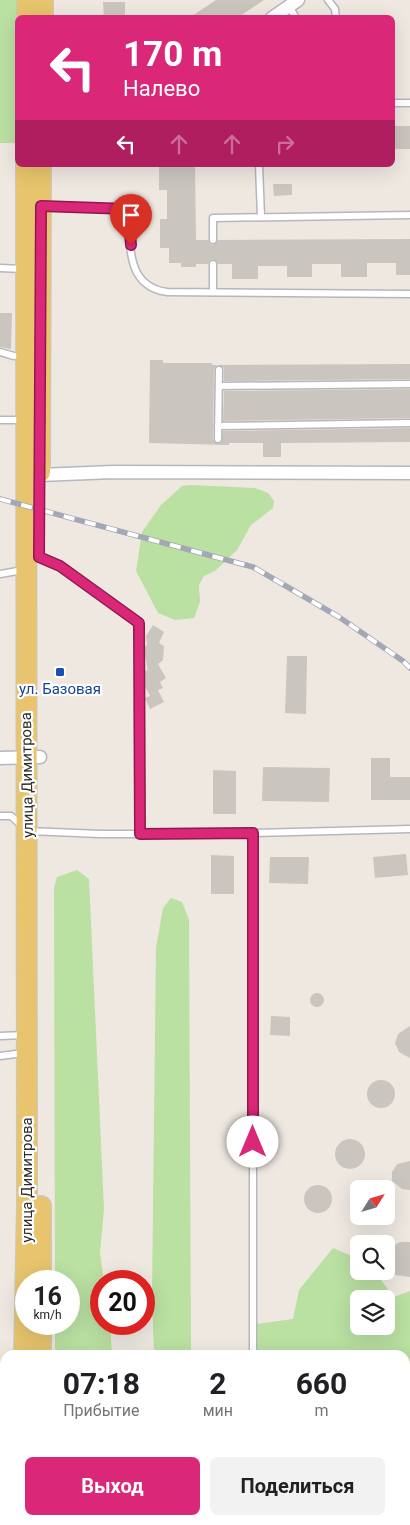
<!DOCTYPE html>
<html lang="ru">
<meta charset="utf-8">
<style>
:root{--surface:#fff;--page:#f2f2f2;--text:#202124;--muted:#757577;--accent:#db2777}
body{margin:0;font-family:Roboto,sans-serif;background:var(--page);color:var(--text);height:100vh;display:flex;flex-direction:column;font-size:19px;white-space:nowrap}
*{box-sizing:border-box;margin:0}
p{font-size:16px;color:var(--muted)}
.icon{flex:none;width:28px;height:28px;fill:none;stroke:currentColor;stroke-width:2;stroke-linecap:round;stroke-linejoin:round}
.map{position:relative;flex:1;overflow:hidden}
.panel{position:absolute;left:0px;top:1350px;width:410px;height:175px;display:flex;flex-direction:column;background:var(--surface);border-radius:15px 15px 0 0;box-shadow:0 5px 20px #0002}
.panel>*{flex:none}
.top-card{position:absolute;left:15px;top:15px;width:380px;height:152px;border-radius:8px;box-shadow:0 5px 20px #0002;background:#db2777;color:#fff;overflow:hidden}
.needle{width:32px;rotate:53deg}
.tools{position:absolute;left:350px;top:1180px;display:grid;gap:10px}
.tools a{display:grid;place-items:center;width:45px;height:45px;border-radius:8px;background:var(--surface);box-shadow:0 5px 20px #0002;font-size:25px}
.speed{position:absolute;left:15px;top:1270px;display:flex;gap:10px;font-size:25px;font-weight:700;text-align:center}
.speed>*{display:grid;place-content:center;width:65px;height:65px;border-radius:50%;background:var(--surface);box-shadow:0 5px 20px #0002;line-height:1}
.speed small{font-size:12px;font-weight:400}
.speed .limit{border:8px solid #d22;background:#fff;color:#111}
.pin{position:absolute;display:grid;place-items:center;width:42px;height:42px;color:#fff;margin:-51px -21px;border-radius:50% 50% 50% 0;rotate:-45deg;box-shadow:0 0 5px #0007}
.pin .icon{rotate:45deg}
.me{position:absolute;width:55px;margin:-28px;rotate:0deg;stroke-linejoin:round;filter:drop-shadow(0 0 4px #0008)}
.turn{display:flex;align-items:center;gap:18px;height:105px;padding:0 25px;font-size:22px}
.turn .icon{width:65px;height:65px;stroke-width:2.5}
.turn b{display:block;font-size:35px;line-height:42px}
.lanes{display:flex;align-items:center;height:48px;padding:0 25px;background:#0003;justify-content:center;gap:25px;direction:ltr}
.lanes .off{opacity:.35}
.eta{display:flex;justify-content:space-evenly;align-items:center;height:85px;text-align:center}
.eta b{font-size:30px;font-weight:700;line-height:35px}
.cta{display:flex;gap:10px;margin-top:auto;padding:10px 25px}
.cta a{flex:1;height:58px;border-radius:8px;background:var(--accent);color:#fff;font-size:20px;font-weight:700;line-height:58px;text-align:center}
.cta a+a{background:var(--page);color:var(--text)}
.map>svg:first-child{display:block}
.green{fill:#bae0a2;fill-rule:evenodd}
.building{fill:#cac6bf}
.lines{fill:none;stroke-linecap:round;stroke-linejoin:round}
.lane-casing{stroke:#b5b7bf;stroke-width:9}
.street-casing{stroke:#b5b7bf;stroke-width:15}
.primary-casing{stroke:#c8c8c8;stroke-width:22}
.lane{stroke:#fff;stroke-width:6}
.street{stroke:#fff;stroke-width:12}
.primary{stroke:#e7c46d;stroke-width:20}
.rail-casing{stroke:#a4a8b6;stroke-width:5.5}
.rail{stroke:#fff;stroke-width:4;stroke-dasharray:11;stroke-linecap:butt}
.route-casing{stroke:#8e194d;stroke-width:12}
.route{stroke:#db2777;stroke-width:9}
.transit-dot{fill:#1a4fb4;stroke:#fff;stroke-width:2}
.labels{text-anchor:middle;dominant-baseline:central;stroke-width:4.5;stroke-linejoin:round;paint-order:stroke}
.transit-label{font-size:15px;fill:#164399;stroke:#fff}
.street-label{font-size:15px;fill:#2d2d2d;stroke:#fff}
</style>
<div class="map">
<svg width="410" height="1525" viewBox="0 0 410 1525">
<rect width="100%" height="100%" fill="#eee8e1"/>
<g class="green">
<polygon points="0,0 18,0 17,143 0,143"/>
<polygon points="192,485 255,488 268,493 274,501 273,508 251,525 237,550 215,571 204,576 199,585 200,602 194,618 175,620 158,613 136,571 142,532 161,505 182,486"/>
<polygon points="77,870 89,879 104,1209 100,1253 104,1281 101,1281 101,1324 110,1324 112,1355 55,1355 55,1324 69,1324 69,1281 55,1281 54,888 57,877"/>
<polygon points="171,898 182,902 189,920 191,1355 154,1355 152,1298 156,948 163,908"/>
<path d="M 333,1248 L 359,1259 L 359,1271 L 374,1271 L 394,1297 L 410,1291 L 410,1369 L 405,1369 L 405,1355 L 257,1355 L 257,1324 L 293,1319 L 299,1290 ZM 359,1299 L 386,1299 L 386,1326 L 359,1326 Z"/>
<rect x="55" y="1520" width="59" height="5"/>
</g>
<g class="building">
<polygon points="216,0 264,0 237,18 189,18"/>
<polygon points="103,2 125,2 125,18 104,18"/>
<rect x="392" y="126" width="18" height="23"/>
<polygon points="159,165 195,165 196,240 208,240 210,244 213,245 218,240 410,239 410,275 396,275 396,263 367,263 367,277 341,277 341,264 312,264 312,277 287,277 287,266 258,266 258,279 232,279 232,264 218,264 213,259 210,260 208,264 196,264 196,267 181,267 181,263 169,263 169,248 160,248 160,219 167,219 167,190 159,190"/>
<polygon points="273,184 292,184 292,195 274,196"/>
<polygon points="0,313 12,313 11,349 0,347"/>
<polygon points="150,360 163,360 163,363 212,363 212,365 410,364 410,379 224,381 224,368 217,365 214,370 213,439 216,443 221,443 223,431 410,428 410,442 281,443 281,457 263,457 263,443 229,443 229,445 149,443"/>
<polygon points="410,389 410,418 223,421 224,391"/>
<polygon points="153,625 164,632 159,643 164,646 163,660 158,664 166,678 160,682 163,688 158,690 164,702 150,709 145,698 150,696 144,684 144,672 147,670 148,672 144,649 147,644 146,636"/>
<polygon points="287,656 307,656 306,714 285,713"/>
<polygon points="371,758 390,758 390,777 410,777 410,800 371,800"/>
<polygon points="263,767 330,768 329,802 262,801"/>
<polygon points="213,770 236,771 236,814 213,814"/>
<polygon points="406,854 408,875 375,878 373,857"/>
<polygon points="211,855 234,856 234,894 211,894"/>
<polygon points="270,857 309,857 308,884 269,883"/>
<circle cx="317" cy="1000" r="7"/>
<polygon points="271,1016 290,1017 290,1036 270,1035"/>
<polygon points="410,1026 410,1058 399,1052 395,1043 398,1034"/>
<circle cx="381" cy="1094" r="14"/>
<circle cx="350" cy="1154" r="15"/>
<polygon points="410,1161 410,1190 402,1189 392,1181 392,1172 397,1164"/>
<circle cx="318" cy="1199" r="14"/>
<polygon points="400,1242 410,1242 410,1277 395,1275 391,1272 386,1265 387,1252 391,1247"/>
</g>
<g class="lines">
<g class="lane-casing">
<g id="lane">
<polyline points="328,0 335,9 336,18"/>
<polyline points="289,6 296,18"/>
<polyline points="392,103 410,103"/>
<polyline points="259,165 261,217"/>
<path d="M 43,206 L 128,209 C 131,242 124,286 167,292 L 410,294"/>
<polyline points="213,240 213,218 410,215"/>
<polyline points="0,268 23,269"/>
<polyline points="213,292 213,264"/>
<polyline points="0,352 14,356"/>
<polyline points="219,386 410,384"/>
<polyline points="0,420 24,420"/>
<polyline points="218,426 410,423"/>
<polyline points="218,439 219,370"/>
<polyline points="39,557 61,566 139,623 140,834"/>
<polyline points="0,574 23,570"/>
<polyline points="0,816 11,816 21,825"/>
<polyline points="29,831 100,834 211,834 410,829"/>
<polyline points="0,1036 25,1035"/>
<polyline points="0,1056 23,1053"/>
<polyline points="253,1355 253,833"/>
<polyline points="252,1525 252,1520"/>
</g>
</g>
<g class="street-casing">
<g id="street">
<polyline points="272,18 298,0"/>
<polyline points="40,475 113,472 410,473"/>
<polyline points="0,758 40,757"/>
<polyline points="0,1522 10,1520"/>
</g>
</g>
<g class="primary-casing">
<g id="primary">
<polyline points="27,18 27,0"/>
<polyline points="43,18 43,0"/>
<polyline points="40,472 41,165"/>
<polyline points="41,1281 41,1206"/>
<polyline points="24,1355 27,1204 26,165"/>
<polyline points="41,1355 41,1324"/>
<polyline points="28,1525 28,1520"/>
</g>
</g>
<use href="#lane" class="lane"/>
<use href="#street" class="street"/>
<use href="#primary" class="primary"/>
<g class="rail-casing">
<polyline id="rail" points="0,499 253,567 339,617 403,661 410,668"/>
</g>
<use href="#rail" class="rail"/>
</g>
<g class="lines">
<g class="route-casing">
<polyline id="route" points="131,245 128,209 41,206 39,557 60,566 139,623 140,834 253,833 253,1142"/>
</g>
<use href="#route" class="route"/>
</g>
<rect class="transit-dot" x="55" y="667" width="10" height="10" rx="2.5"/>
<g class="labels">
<g class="transit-label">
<text x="60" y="689">ул. Базовая</text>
</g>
<g class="street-label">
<text transform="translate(27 775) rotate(-91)">улица Димитрова</text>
<text transform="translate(27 1180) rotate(-90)">улица Димитрова</text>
</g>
</g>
</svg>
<div class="tools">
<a><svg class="needle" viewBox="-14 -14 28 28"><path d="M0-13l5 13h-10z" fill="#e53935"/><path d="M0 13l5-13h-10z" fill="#757577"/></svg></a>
<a><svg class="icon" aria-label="search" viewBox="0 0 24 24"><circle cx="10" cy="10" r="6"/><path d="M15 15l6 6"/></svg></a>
<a><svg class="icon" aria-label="layers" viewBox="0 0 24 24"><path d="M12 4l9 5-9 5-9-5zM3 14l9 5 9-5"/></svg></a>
</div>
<div class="speed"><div>16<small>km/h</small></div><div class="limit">20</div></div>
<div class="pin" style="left:131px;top:245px;background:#d93025"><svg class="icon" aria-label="arrive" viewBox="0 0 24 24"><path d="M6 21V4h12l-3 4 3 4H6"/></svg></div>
<svg class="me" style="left:253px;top:1142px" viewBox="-20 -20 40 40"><circle r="19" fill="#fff"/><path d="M0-13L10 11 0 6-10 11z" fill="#db2777"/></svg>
<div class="top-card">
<div class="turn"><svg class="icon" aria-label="left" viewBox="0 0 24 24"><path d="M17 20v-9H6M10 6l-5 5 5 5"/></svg><div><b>170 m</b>Налево</div></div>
<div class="lanes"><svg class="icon" aria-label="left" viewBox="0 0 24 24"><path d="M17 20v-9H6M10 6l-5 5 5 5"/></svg><svg class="icon off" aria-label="ahead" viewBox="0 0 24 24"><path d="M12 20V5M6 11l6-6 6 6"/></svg><svg class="icon off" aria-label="ahead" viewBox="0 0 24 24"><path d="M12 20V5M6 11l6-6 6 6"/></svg><svg class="icon off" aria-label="right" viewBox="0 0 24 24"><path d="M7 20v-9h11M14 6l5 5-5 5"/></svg></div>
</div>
<section class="panel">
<div class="eta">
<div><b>07:18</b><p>Прибытие</p></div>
<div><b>2</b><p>мин</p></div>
<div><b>660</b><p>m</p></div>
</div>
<div class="cta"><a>Выход</a><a>Поделиться</a></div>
</section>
</div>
